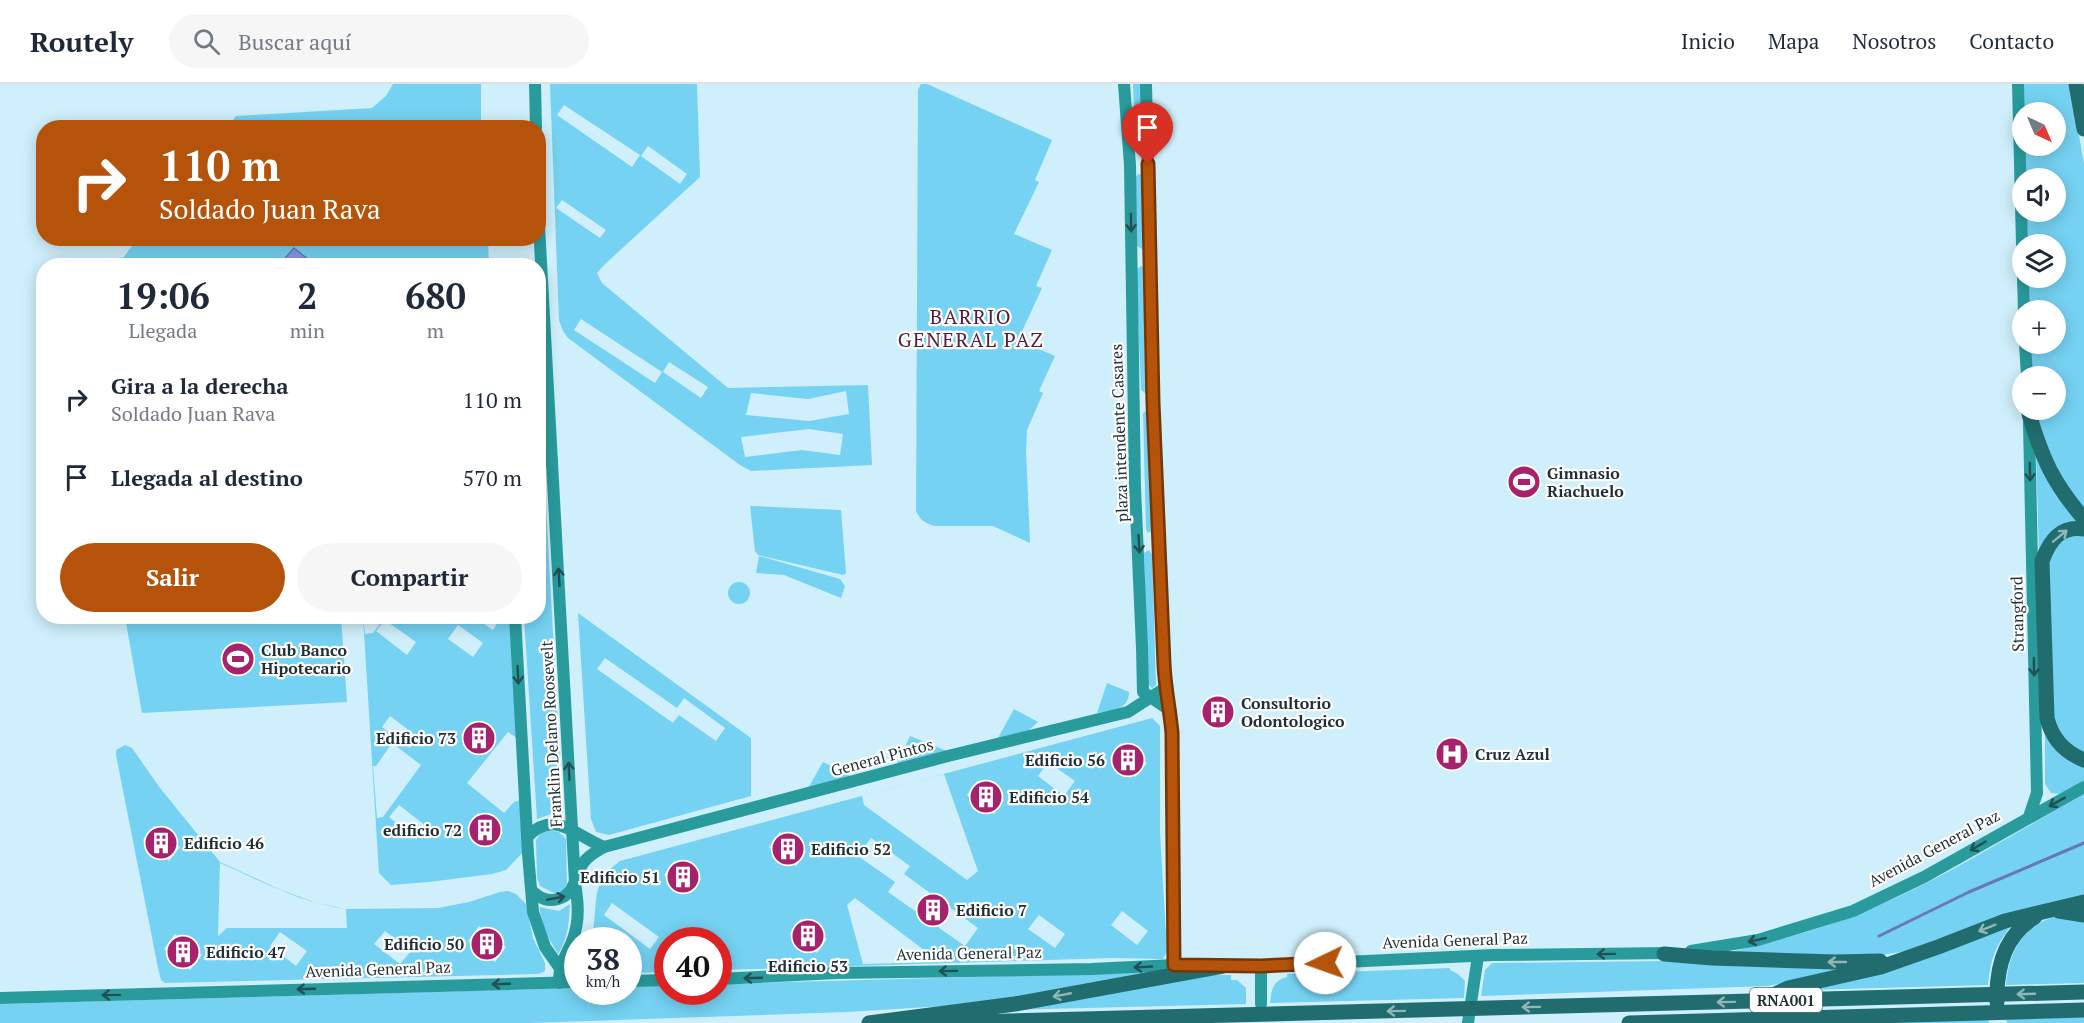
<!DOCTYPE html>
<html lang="es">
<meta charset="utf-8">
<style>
:root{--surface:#fff;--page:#f6f6f7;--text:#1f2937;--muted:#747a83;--line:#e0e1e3;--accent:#b45309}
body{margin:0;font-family:"PT Serif",serif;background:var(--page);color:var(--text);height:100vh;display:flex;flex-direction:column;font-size:22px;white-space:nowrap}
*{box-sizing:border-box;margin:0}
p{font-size:20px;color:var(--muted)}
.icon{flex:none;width:33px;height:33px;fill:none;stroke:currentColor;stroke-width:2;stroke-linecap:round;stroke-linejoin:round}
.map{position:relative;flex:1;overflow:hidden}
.panel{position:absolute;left:36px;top:174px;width:510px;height:366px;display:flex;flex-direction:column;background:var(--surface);border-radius:24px;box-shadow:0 3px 15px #0003}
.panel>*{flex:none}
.banner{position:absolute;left:36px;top:36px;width:510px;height:126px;border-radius:24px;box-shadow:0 3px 15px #0003;background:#b45309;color:#fff;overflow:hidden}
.needle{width:39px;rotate:136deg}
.fabs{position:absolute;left:2012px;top:18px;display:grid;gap:12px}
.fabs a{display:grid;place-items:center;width:54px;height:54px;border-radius:50%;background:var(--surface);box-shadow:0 3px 15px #0003;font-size:30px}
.speed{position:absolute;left:564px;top:843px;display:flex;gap:12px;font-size:30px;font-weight:700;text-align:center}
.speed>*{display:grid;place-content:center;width:78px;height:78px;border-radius:50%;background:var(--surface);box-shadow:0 3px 15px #0003;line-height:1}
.speed small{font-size:15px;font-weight:400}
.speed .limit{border:9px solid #d22;background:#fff;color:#111}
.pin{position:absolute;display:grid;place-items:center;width:51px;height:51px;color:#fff;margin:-62px -26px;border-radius:50% 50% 50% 0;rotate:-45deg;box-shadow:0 0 6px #0007}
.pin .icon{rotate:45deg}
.me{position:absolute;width:66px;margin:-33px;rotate:267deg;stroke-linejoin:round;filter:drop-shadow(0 0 4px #0008)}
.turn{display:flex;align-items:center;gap:21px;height:126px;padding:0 24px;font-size:27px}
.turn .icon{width:78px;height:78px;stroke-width:2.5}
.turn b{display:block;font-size:42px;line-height:51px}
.eta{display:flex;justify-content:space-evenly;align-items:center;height:102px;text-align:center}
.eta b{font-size:36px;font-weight:600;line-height:42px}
.primary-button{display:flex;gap:12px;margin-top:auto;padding:12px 24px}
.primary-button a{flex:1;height:69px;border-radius:36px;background:var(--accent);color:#fff;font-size:24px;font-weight:600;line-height:69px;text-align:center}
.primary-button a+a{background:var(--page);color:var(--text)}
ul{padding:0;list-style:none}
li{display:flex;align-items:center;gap:18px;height:78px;padding:0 24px}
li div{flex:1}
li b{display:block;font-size:22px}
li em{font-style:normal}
header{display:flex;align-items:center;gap:36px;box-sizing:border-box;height:84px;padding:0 30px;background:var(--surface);border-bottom:2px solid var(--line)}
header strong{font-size:28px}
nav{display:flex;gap:33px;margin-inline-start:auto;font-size:21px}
.search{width:420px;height:54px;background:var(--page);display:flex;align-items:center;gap:15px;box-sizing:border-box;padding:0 21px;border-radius:33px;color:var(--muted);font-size:22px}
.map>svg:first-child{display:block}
.green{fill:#75d2f2;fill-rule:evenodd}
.water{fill:#8797e7;stroke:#6878b2;stroke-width:1.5}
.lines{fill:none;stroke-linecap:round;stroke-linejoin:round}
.stream{stroke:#6878b2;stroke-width:3}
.secondary{stroke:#299b9d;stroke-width:12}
.highway{stroke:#216c6e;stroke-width:15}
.oneway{stroke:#224f54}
.oneway2{stroke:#90b6b6}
.route-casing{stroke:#753606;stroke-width:15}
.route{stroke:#b45309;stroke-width:10}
.labels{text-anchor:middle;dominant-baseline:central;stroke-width:4.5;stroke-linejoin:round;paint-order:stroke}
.shield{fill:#fff;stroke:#626d72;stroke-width:1.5}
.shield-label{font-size:15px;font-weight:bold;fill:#1f2f35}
.street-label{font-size:16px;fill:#1f2f35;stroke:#fff}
.poi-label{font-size:16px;font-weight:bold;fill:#1f2f35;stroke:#fff;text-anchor:start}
.quarter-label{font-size:20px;letter-spacing:1.5px;fill:#58193a;stroke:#fff}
</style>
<header>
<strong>Routely</strong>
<div class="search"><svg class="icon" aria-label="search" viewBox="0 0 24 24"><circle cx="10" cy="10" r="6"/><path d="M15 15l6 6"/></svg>Buscar aquí</div>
<nav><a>Inicio</a><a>Mapa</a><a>Nosotros</a><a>Contacto</a></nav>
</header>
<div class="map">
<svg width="2084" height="939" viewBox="0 0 2084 939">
<rect width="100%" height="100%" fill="#ceeffb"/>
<g class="green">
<polygon points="393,0 481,0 481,43 227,43 236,32 372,24 386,12"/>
<path d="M 550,0 L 697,0 L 700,93 L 604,181 L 597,189 L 602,199 L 728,304 L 868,301 L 872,381 L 751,387 L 740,381 L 568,254 L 563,247 L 559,236 ZM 564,21 L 640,71 L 632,83 L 557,31 ZM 648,62 L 687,90 L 680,100 L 641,72 ZM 562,116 L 606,146 L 600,154 L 556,124 ZM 581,235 L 662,288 L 655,299 L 574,246 ZM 669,278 L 708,303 L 701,314 L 663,288 ZM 846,307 L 849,330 L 809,337 L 746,331 L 751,309 L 808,315 ZM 809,345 L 843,350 L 840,371 L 802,366 L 745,373 L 741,353 Z"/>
<path d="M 921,0 L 927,0 L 1052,56 L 1035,96 L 1039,98 L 1014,150 L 1052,166 L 1036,202 L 1042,204 L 1018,256 L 1055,272 L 1039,307 L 1043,309 L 1027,346 L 1026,366 L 1030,459 L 993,442 L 934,442 C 925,439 920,436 916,427 L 918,6 Z"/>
<polygon points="1133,0 1141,0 1141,22 1139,25 1134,22"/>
<polygon points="2024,0 2070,0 2084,80 2084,427 2052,383 2035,326 2055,326 2055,292 2032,292 2031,260 2055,260 2055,226 2030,226 2029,194 2055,194 2055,160 2028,160 2027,128 2055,128 2055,94 2026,94 2025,62 2055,62 2055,28 2024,28"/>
<polygon points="1138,90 1142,91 1145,162 1142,165 1137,162 1135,94"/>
<polygon points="138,154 488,155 489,181 117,182"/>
<polygon points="1141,182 1145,185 1148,308 1145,309 1141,306 1136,186"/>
<polygon points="1147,325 1153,446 1148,449 1146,445 1143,330"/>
<polygon points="2036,369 2082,438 2039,468"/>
<polygon points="544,385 563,731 551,730 537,735 524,533 538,532 538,386"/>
<polygon points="750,422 841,426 846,489 843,491 758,471 755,467"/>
<polygon points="2084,451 2084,671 2064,657 2052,633 2048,478 2052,466 2066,452"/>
<polygon points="1149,466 1152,471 1156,601 1152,604 1148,600 1144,469"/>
<polygon points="759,472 840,495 845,502 841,514 784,491 756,489"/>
<circle cx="739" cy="509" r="11"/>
<path d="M 578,529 L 751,654 L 751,712 L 609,751 L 596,748 L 591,735 ZM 605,574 L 677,624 L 684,614 L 725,644 L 716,657 L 679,631 L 673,639 L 597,585 Z"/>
<polygon points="125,533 341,533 347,618 142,629"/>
<path d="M 363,533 L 365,550 L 373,549 L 385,533 L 474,533 L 493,546 L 500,534 L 511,533 L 523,768 L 506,786 L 492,790 L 429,798 L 391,801 L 379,789 ZM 385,536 L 416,558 L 407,571 L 376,547 ZM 458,541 L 483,559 L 473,573 L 448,555 ZM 390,632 L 418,653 L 410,664 L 382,643 ZM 471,638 L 497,657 L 486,671 L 461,651 ZM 508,648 L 517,654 L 520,716 L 514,718 L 504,729 L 467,699 ZM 392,659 L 421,681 L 383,733 L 377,734 L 373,682 L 376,682 ZM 399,721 L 426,742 L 416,755 L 389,733 ZM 478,729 L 503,748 L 492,763 L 467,744 Z"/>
<path d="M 1107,599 L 1129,608 C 1129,626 1112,626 1097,629 Z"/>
<polygon points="1014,625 1038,638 1028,647 998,654"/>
<path d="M 1152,634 L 1160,642 L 1160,749 L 1167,867 L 1163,875 L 1113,874 L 719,886 L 718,856 L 668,856 L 667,888 L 629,889 L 628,856 L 591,856 C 600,822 587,801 620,777 ZM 1120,659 L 1147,679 L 1136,693 L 1110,674 ZM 1048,678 L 1075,697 L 1064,712 L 1038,692 ZM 944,690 L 978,787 L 967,796 L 864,721 L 862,712 ZM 977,697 L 1004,716 L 994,730 L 967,711 ZM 780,748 L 806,768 L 796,782 L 769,763 ZM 871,754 L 910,782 L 904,790 L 978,844 L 965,862 L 888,808 L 895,798 L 858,772 ZM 674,777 L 701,795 L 691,809 L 664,791 ZM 855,814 L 940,878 L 863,880 L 847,821 ZM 612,819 L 659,853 L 650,865 L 604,831 ZM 1122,827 L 1148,847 L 1137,861 L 1111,841 ZM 1039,831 L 1065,850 L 1055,864 L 1028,845 ZM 800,835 L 827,855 L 817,869 L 790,850 Z"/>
<polygon points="2045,651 2056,665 2084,682 2084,697 2060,710 2051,709 2045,700"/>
<polygon points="910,652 947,667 896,682"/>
<path d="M 125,661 L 132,664 L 160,704 L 220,778 L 281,806 L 317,819 L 346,825 L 438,824 L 469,818 L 500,808 L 508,807 L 516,810 L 526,820 L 533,854 L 545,879 L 545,887 L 539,890 L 165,899 L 161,896 L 158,884 L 116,671 L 116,666 ZM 154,742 L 180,763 L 169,777 L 143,756 ZM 220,779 C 261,797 301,819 346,825 L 347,844 L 227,844 L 218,852 ZM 479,842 L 506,863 L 495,878 L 468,857 ZM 385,847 L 411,867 L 400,880 L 374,860 ZM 280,848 L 307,867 L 296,882 L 270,862 ZM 175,850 L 202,871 L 190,886 L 164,865 Z"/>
<polygon points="823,678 849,690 849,693 807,706"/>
<path d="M 2084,710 L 2084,813 L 1913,866 L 1863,874 L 1726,869 C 1769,859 1812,848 1853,832 C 1934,801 2009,752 2084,710 Z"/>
<polygon points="548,746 559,748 566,755 567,800 563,807 554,809 540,802 537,794 536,756 541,749"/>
<path d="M 570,820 C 569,839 568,854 558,870 L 545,848 L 539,823 L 559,827 Z"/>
<path d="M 2054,833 L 2065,833 L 2084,837 L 2084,899 L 2006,901 C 2008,870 2023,842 2054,833 Z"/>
<path d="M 2012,841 C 1995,862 1991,874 1988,901 L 1806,906 Z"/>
<polygon points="1664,877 1867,882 1803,896 1767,902 1481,912 1485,886 1492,879"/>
<path d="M 1450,884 L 1450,886 L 1458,890 L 1465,897 L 1464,914 L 1270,919 C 1272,906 1272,897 1287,893 L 1287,890 Z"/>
<polygon points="1154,888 977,920 847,928 531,939 0,939 0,920 577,904 578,908 628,908 629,902 667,901 668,908 718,908 719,900"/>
<polygon points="1213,891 1231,891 1231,896 1237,896 1246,904 1246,920 1002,926"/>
<polygon points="2084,932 2084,939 2007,939 2006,933"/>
<polygon points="1988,934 1989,939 1808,939"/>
</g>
<polygon class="water" points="294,164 315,181 279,181"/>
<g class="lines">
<polyline class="stream" points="1879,852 1969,808 2084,759"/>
<g class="secondary">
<polyline points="535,0 536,44"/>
<polyline points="1124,0 1130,81 1135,404 1142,564 1143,608 1171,627 1174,881"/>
<polyline points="1146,0 1153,319 1166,611"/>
<polyline points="2018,0 2022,160"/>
<path d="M 538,123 L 575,799 C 578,818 580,835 573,855 C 566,874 559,877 559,899"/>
<polyline points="2023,194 2024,226"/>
<polyline points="2025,260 2027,292"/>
<polyline points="2029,339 2037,709 2029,733"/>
<polyline points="538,378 552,376"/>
<polyline points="515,532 528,770 533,828 545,863 559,883"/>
<path d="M 527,753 C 555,724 575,752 604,763"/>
<path d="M 532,807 C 540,814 547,818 558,815 C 576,810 575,790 584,778 C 589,771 597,767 604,763 L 948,672 L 1128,628 L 1165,604"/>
<polyline points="1691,867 1758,856 1853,827 1924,793 2084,703"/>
<polyline points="1214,882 1261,882 1493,871 1671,869"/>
<polyline points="1261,882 1261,920"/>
<polyline points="718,895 837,889 1092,885 1174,881 1197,882"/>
<polyline points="628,897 668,896"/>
<polyline points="0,914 578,898"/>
<polyline points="1468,939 1478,872"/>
</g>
<g class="highway">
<polyline points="2076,0 2084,45"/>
<path d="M 2029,330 C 2042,374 2053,399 2084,435"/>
<path d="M 2084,445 C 2060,442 2050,456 2042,477 L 2047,634 C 2052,655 2064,668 2084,676"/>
<polyline points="2059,827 2084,831"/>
<polyline points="1664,870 1712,874 1835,878 1880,877"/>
<polyline points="1769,913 1788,904 1881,883 1938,863 2005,837 2084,818"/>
<path d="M 1997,918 C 1996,884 2005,851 2035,833"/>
<polyline points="869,939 1015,920 1223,882"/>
<polyline points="934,939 2084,908"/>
<polyline points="1629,939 2084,926"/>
</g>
</g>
<defs><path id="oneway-shaft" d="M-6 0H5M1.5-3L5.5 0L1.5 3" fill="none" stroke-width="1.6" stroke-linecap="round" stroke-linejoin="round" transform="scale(1.5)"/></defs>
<g class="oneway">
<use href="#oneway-shaft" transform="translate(1131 139) rotate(89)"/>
<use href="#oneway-shaft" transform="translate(2030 388) rotate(89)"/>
<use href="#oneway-shaft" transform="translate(1139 460) rotate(87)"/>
<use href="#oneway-shaft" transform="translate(559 493) rotate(-93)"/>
<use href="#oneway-shaft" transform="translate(2034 583) rotate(89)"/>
<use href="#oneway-shaft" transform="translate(518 591) rotate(87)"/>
<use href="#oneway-shaft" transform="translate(569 687) rotate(-93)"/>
<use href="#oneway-shaft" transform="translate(2057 718) rotate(151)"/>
<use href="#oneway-shaft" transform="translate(1978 762) rotate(150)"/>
<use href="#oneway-shaft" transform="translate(556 814) rotate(-10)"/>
<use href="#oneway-shaft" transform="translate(1757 856) rotate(167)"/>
<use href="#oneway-shaft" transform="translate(1606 870) rotate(179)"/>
<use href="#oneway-shaft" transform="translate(1143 883) rotate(177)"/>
<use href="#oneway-shaft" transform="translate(948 887) rotate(179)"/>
<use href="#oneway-shaft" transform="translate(753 894) rotate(178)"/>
<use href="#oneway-shaft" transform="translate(501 900) rotate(178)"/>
<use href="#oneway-shaft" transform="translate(306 905) rotate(178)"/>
<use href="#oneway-shaft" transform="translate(111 911) rotate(179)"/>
</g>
<g class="oneway2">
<use href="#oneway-shaft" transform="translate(2060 452) rotate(-39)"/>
<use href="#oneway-shaft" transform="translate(1987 844) rotate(158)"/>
<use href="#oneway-shaft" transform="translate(1837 878) rotate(-180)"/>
<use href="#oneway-shaft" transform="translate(2026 910) rotate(178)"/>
<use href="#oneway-shaft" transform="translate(1062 911) rotate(169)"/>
<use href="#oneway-shaft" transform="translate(1726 918) rotate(179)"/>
<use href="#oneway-shaft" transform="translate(1531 923) rotate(179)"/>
<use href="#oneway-shaft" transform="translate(1396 927) rotate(179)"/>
</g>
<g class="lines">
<g class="route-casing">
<path id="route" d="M 1148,80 L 1153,319 L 1164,580 C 1165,604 1170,626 1172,649 L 1174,881 L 1261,882 L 1325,879"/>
</g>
<use href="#route" class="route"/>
</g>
<defs>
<g id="stadium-disc" transform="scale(1.725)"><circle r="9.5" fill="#a7226c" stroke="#fff"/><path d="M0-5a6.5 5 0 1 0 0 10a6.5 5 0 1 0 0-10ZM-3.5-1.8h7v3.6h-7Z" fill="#fff"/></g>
<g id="building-disc" transform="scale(1.725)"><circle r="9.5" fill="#a7226c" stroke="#fff"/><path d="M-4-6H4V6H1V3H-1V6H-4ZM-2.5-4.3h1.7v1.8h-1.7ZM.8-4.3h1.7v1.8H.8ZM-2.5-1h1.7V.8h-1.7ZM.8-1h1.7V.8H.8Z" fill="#fff"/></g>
<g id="hospital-disc" transform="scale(1.725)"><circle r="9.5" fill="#a7226c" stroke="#fff"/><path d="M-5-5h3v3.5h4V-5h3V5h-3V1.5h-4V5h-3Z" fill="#fff"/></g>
</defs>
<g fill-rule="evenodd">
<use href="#stadium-disc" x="1524" y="398"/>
<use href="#stadium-disc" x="238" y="575"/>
<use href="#building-disc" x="1218" y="628"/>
<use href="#building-disc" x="479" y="654"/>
<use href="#hospital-disc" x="1452" y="670"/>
<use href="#building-disc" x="1128" y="676"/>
<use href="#building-disc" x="986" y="713"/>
<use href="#building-disc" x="485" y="746"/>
<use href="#building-disc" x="161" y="759"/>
<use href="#building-disc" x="788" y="765"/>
<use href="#building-disc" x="683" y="793"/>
<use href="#building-disc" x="933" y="826"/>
<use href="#building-disc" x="808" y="852"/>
<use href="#building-disc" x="487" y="860"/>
<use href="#building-disc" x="183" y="868"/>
</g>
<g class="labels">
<rect class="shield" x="1750" y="904" width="72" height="24" rx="4.5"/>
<g class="shield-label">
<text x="1786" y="916">RNA001</text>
</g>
<g class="street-label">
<text transform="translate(1119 349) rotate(-92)">plaza intendente Casares</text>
<text transform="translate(2017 530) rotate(-91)">Strangford</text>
<text transform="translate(551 650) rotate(-93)">Franklin Delano Roosevelt</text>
<text transform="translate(882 673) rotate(-15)">General Pintos</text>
<text transform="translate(1934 764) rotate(-28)">Avenida General Paz</text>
<text transform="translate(1455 856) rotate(-2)">Avenida General Paz</text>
<text transform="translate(969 869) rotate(-1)">Avenida General Paz</text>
<text transform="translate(378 885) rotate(-2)">Avenida General Paz</text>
</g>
<g class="poi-label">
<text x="1547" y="389">Gimnasio<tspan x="1547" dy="18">Riachuelo</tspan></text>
<text x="261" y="566">Club Banco<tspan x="261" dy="18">Hipotecario</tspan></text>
<text x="1241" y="619">Consultorio<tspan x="1241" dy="18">Odontologico</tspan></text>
<text x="456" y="654" text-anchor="end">Edificio 73</text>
<text x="1475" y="670">Cruz Azul</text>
<text x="1105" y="676" text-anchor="end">Edificio 56</text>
<text x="1009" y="713">Edificio 54</text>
<text x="462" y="746" text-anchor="end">edificio 72</text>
<text x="184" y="759">Edificio 46</text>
<text x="811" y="765">Edificio 52</text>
<text x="660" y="793" text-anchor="end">Edificio 51</text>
<text x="956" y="826">Edificio 7</text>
<text x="464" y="860" text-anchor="end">Edificio 50</text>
<text x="206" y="868">Edificio 47</text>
<text x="808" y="882" text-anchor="middle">Edificio 53</text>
</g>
<g class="quarter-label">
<text x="971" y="232">BARRIO<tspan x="971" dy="23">GENERAL PAZ</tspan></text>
</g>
</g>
</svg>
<div class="fabs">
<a><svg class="needle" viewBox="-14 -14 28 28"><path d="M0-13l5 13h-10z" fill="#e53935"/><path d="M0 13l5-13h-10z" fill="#747a83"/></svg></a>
<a><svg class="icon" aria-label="sound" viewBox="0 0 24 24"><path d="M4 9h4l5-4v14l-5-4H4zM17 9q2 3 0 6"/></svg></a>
<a><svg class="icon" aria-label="layers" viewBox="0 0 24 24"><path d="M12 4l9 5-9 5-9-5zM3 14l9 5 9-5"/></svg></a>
<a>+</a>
<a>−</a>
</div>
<div class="speed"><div>38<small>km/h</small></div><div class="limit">40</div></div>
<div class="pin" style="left:1148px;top:80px;background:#d93025"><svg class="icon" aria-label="arrive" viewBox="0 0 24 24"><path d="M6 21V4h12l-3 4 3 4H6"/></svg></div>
<svg class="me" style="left:1325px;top:879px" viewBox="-20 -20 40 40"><circle r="19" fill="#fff"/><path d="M0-13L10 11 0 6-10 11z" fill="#b45309"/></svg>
<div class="banner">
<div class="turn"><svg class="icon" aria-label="right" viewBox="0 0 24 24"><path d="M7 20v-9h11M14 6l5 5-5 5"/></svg><div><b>110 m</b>Soldado Juan Rava</div></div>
</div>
<section class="panel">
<div class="eta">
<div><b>19:06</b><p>Llegada</p></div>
<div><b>2</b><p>min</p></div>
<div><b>680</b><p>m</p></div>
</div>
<ul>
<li><svg class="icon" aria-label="right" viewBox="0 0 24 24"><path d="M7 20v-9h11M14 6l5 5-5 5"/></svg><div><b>Gira a la derecha</b><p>Soldado Juan Rava</p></div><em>110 m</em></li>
<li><svg class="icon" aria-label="arrive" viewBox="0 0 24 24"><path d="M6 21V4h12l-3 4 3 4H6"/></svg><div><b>Llegada al destino</b></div><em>570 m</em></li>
</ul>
<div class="primary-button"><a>Salir</a><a>Compartir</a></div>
</section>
</div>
